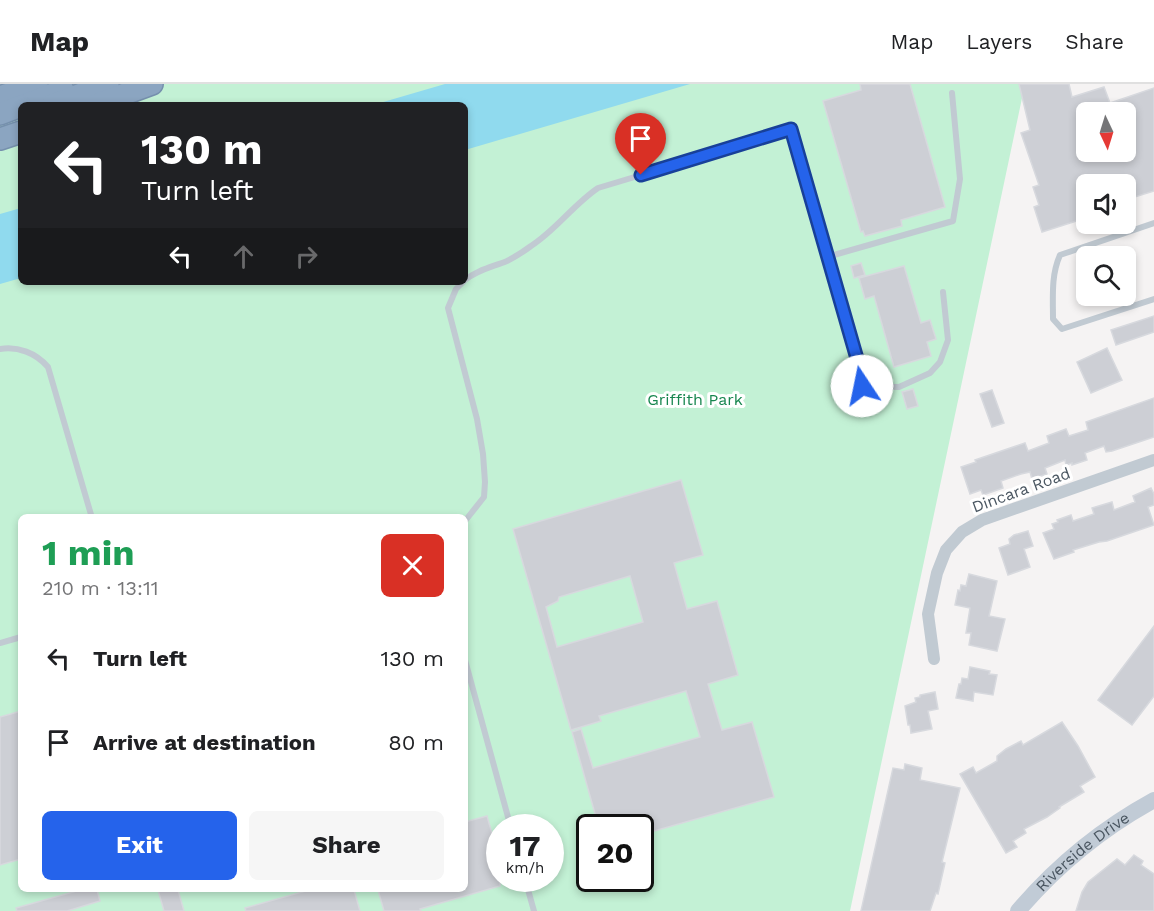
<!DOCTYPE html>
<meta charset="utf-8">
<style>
:root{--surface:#fff;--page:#f6f6f6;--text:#202124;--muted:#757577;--line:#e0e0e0;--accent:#2563eb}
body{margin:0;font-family:"Work Sans",sans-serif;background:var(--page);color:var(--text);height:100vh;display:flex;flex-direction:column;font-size:22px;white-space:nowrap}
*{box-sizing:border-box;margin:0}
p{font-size:20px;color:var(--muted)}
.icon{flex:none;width:33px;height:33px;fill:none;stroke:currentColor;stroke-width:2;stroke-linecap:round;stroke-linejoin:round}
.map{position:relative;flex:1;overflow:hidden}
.details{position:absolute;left:18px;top:430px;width:450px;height:378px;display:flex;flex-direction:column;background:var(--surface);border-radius:9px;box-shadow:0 3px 9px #0003}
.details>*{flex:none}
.hud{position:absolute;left:18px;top:18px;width:450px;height:183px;border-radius:9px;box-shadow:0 3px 9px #0003;background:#202124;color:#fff;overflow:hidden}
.needle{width:39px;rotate:176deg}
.fabs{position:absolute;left:1076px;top:18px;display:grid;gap:12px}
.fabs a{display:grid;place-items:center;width:60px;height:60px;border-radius:9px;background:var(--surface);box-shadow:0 3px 9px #0003;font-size:30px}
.speed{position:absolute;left:486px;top:730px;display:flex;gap:12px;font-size:30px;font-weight:700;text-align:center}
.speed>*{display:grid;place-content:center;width:78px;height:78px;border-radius:50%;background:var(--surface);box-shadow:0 3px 9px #0003;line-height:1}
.speed small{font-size:15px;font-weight:400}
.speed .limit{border:3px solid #111;border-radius:9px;background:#fff;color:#111}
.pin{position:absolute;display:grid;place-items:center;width:51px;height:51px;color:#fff;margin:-62px -26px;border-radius:50% 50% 50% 0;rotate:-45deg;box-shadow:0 0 6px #0007}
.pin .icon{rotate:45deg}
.me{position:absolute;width:66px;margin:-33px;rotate:349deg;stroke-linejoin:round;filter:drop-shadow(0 0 4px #0008)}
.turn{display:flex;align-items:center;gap:21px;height:126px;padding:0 24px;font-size:27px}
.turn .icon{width:78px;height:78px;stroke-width:2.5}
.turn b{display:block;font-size:42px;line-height:51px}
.lanes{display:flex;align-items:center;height:57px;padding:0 24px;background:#0003;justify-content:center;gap:30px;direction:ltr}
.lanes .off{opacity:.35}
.round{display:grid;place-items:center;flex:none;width:63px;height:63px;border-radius:9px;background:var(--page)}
.overview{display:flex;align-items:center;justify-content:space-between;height:102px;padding:0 24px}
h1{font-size:36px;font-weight:700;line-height:45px;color:#1e9e55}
.action{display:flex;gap:12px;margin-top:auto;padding:12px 24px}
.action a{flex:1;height:69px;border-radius:9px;background:var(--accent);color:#fff;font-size:24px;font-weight:700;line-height:69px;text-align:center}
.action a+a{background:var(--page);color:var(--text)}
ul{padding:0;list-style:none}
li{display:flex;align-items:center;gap:18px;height:84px;padding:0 24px}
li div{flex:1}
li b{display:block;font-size:22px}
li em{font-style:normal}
header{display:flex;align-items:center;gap:36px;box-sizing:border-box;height:84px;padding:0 30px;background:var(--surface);border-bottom:2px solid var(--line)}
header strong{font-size:28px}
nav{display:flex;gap:33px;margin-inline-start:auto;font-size:21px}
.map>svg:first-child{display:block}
.green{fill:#c3f1d5;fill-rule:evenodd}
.water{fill:#90daee}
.building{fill:#cdcfd5;stroke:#d7d9de;stroke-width:1.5;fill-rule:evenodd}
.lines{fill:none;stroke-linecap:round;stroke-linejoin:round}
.motorway-casing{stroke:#7690ad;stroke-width:24}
.service{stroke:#c1cad2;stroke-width:6}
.minor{stroke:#c1cad2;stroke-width:12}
.secondary{stroke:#c1cbd6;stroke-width:16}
.motorway{stroke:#8ba5c1;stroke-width:21}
.route-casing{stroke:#184099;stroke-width:15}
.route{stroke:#2563eb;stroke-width:10}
.labels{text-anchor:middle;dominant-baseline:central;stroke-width:6;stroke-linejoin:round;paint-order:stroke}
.park-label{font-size:16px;fill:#17864f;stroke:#fff}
.street-label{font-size:16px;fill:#4a5661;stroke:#fff}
</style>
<header>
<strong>Map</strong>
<nav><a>Map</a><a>Layers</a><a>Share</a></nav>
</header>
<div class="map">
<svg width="1154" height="827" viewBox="0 0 1154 827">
<rect width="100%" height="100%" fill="#f5f3f3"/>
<path class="green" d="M 0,0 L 1025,0 L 850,827 L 0,827 ZM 21,21 L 465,21 L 465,198 L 21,198 ZM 21,434 L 465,434 L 465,806 L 21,806 ZM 500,744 L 550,744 L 550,795 L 500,795 ZM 590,744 L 640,744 L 640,795 L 590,795 Z"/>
<g class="water">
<polygon points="445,0 690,0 465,66 465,21 373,21"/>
<polygon points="21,124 21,194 0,200 0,130"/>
</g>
<g class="building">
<polygon points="860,0 910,0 945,123 901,136 902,142 865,152 863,147 861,148 823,17 861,6"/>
<path d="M 1019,0 L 1069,0 L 1072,13 L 1104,3 L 1110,19 L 1154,4 L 1154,107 L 1125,116 L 1125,100 L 1086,100 L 1086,134 L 1042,148 L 1034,123 L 1039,121 L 1033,103 L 1039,101 L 1021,49 L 1030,46 ZM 1086,28 L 1125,28 L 1125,68 L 1086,68 Z"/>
<polygon points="861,179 865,191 854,194 851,182"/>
<polygon points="904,182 921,239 930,236 936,255 927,258 931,272 894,283 874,212 865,215 859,194"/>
<polygon points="1154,232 1154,248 1116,261 1111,246"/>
<polygon points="1107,264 1122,296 1091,309 1077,278"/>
<polygon points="913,305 918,322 907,325 902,308"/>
<polygon points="992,306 1004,339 992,343 980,310"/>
<polygon points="1154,314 1154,353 1112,367 1106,368 1104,362 1085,369 1087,376 1072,381 1072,379 1066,381 1065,376 1045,384 1047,390 1032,395 1030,388 1021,390 1001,397 1003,404 983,411 981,406 970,410 961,383 976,378 975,376 1025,359 1028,367 1049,359 1047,352 1066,345 1069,352 1088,346 1086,338"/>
<path d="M 681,396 L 703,471 L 674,479 L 687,525 L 717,517 L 738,591 L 708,600 L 722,646 L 752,638 L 774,713 L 640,751 L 640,744 L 599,744 L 572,648 L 581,645 L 593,684 L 700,653 L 686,607 L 599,632 L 601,637 L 571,646 L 513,445 ZM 630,492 L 643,538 L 557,563 L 546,523 L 558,517 L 559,513 Z"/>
<polygon points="1151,404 1154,410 1154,421 1148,423 1154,441 1107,457 1099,458 1073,466 1074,468 1054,475 1043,449 1054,445 1052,440 1058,438 1057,436 1071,431 1073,437 1094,430 1092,424 1112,418 1114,426 1135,418 1133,412"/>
<polygon points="1028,447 1033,462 1024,465 1030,483 1008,491 999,464 1010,460 1009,455 1014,451"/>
<polygon points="969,490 997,497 989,532 1005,535 997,567 969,561 971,549 966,549 970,524 955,521 958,506 960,507 961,501 966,502"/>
<polygon points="1154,542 1154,612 1132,641 1098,616"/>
<polygon points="970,583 990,587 989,590 997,591 993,611 974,608 973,617 956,614 959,600 961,600 962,594 968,595"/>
<polygon points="935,608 938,625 928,627 932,645 911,649 910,641 908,641 905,622 916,618 915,614 920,613 920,611"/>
<polygon points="21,627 21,775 0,781 0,633"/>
<polygon points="1062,638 1078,662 1095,693 1080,702 1084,708 1059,723 1060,724 1047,733 1024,745 1026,749 1013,757 1017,763 1006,769 960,690 973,683 976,689 997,677 997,672 1006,665 1021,657 1023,661"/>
<polygon points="905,680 922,684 920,696 960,704 942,778 945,779 938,810 936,809 930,827 861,827 893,684 904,686"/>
<polygon points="487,732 493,753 498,752 500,758 500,802 420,825 421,827 384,827 378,806 465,806 465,738"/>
<polygon points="1134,771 1143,777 1141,781 1154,790 1154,827 1076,827 1082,808 1088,798 1117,775 1125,781"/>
<polygon points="80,806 97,806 100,817 67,827 17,827 16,824"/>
<polygon points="158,806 178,806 184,827 164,827"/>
<polygon points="309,806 354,806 360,827 246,827 245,824"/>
</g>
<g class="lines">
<g class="motorway-casing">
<g id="motorway">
<polyline points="0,13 37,0"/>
<polyline points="24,21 63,6"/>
<polyline points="52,21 108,0"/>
<polyline points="95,21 152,0"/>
<polyline points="0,30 21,22"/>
<polyline points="0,55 21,48"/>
</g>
</g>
<g class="service">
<path d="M 1154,139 L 1060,171 C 1051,191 1053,213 1053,235 L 1062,245 L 1154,215"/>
<polyline points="827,173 953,137 960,95 952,9"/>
<path d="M 465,196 C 477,186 492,183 507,177 C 515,173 523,168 531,162 C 556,146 573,121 598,104 L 791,46 L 862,292 L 862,302 L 844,309"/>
<polyline points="463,198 456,205 448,224 477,335 483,370 485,398 484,413 465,437"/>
<path d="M 0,265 C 18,262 36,269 48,283 L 92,434"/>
<polyline points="862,302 899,303 930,289 940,278 948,256 943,208"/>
<polyline points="0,559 21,553"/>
<polyline points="465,576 511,744"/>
<polyline points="525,795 534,827"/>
</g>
<polyline class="minor" points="934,575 928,530 937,489 946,466 962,448 982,436 1154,376"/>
<path class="secondary" id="s1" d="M 1018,827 C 1057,781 1101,745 1154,716"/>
<use href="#motorway" class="motorway"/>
</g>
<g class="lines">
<g class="route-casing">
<polyline id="route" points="641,91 791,45 862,292 862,302"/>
</g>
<use href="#route" class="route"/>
</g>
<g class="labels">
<g class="park-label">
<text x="695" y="315">Griffith Park</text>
</g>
<g class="street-label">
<text transform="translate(1021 406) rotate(-20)">Dincara Road</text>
<text stroke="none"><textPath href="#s1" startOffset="88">Riverside Drive</textPath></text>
</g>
</g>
</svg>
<div class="fabs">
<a><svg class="needle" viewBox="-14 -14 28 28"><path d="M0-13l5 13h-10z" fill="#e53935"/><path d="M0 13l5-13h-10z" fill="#757577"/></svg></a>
<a><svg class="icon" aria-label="sound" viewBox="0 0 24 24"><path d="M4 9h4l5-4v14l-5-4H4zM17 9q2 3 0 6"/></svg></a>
<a><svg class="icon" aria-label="search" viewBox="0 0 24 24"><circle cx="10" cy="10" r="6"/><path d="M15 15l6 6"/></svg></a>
</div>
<div class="speed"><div>17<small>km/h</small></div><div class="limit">20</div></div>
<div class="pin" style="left:641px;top:91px;background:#d93025"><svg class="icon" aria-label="arrive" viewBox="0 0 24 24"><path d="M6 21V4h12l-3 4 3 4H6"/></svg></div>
<svg class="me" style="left:862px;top:302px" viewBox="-20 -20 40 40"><circle r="19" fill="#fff"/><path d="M0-13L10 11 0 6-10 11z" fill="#2563eb"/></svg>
<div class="hud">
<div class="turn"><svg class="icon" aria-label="left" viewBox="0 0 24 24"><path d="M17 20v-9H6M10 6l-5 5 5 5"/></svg><div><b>130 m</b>Turn left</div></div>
<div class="lanes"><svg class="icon" aria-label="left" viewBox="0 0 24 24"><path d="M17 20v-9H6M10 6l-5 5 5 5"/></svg><svg class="icon off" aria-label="ahead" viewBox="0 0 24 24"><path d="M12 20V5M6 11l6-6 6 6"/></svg><svg class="icon off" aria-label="right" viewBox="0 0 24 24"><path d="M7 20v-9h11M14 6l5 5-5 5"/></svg></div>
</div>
<section class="details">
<div class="overview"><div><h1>1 min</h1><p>210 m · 13:11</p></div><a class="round" style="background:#d93025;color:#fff"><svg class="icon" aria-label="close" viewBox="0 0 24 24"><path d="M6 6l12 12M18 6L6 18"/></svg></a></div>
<ul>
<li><svg class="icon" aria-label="left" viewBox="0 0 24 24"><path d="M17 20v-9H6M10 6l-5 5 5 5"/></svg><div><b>Turn left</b></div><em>130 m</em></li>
<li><svg class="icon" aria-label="arrive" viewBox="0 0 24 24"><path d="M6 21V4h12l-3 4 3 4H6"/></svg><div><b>Arrive at destination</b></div><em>80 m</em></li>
</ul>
<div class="action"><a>Exit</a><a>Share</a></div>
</section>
</div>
